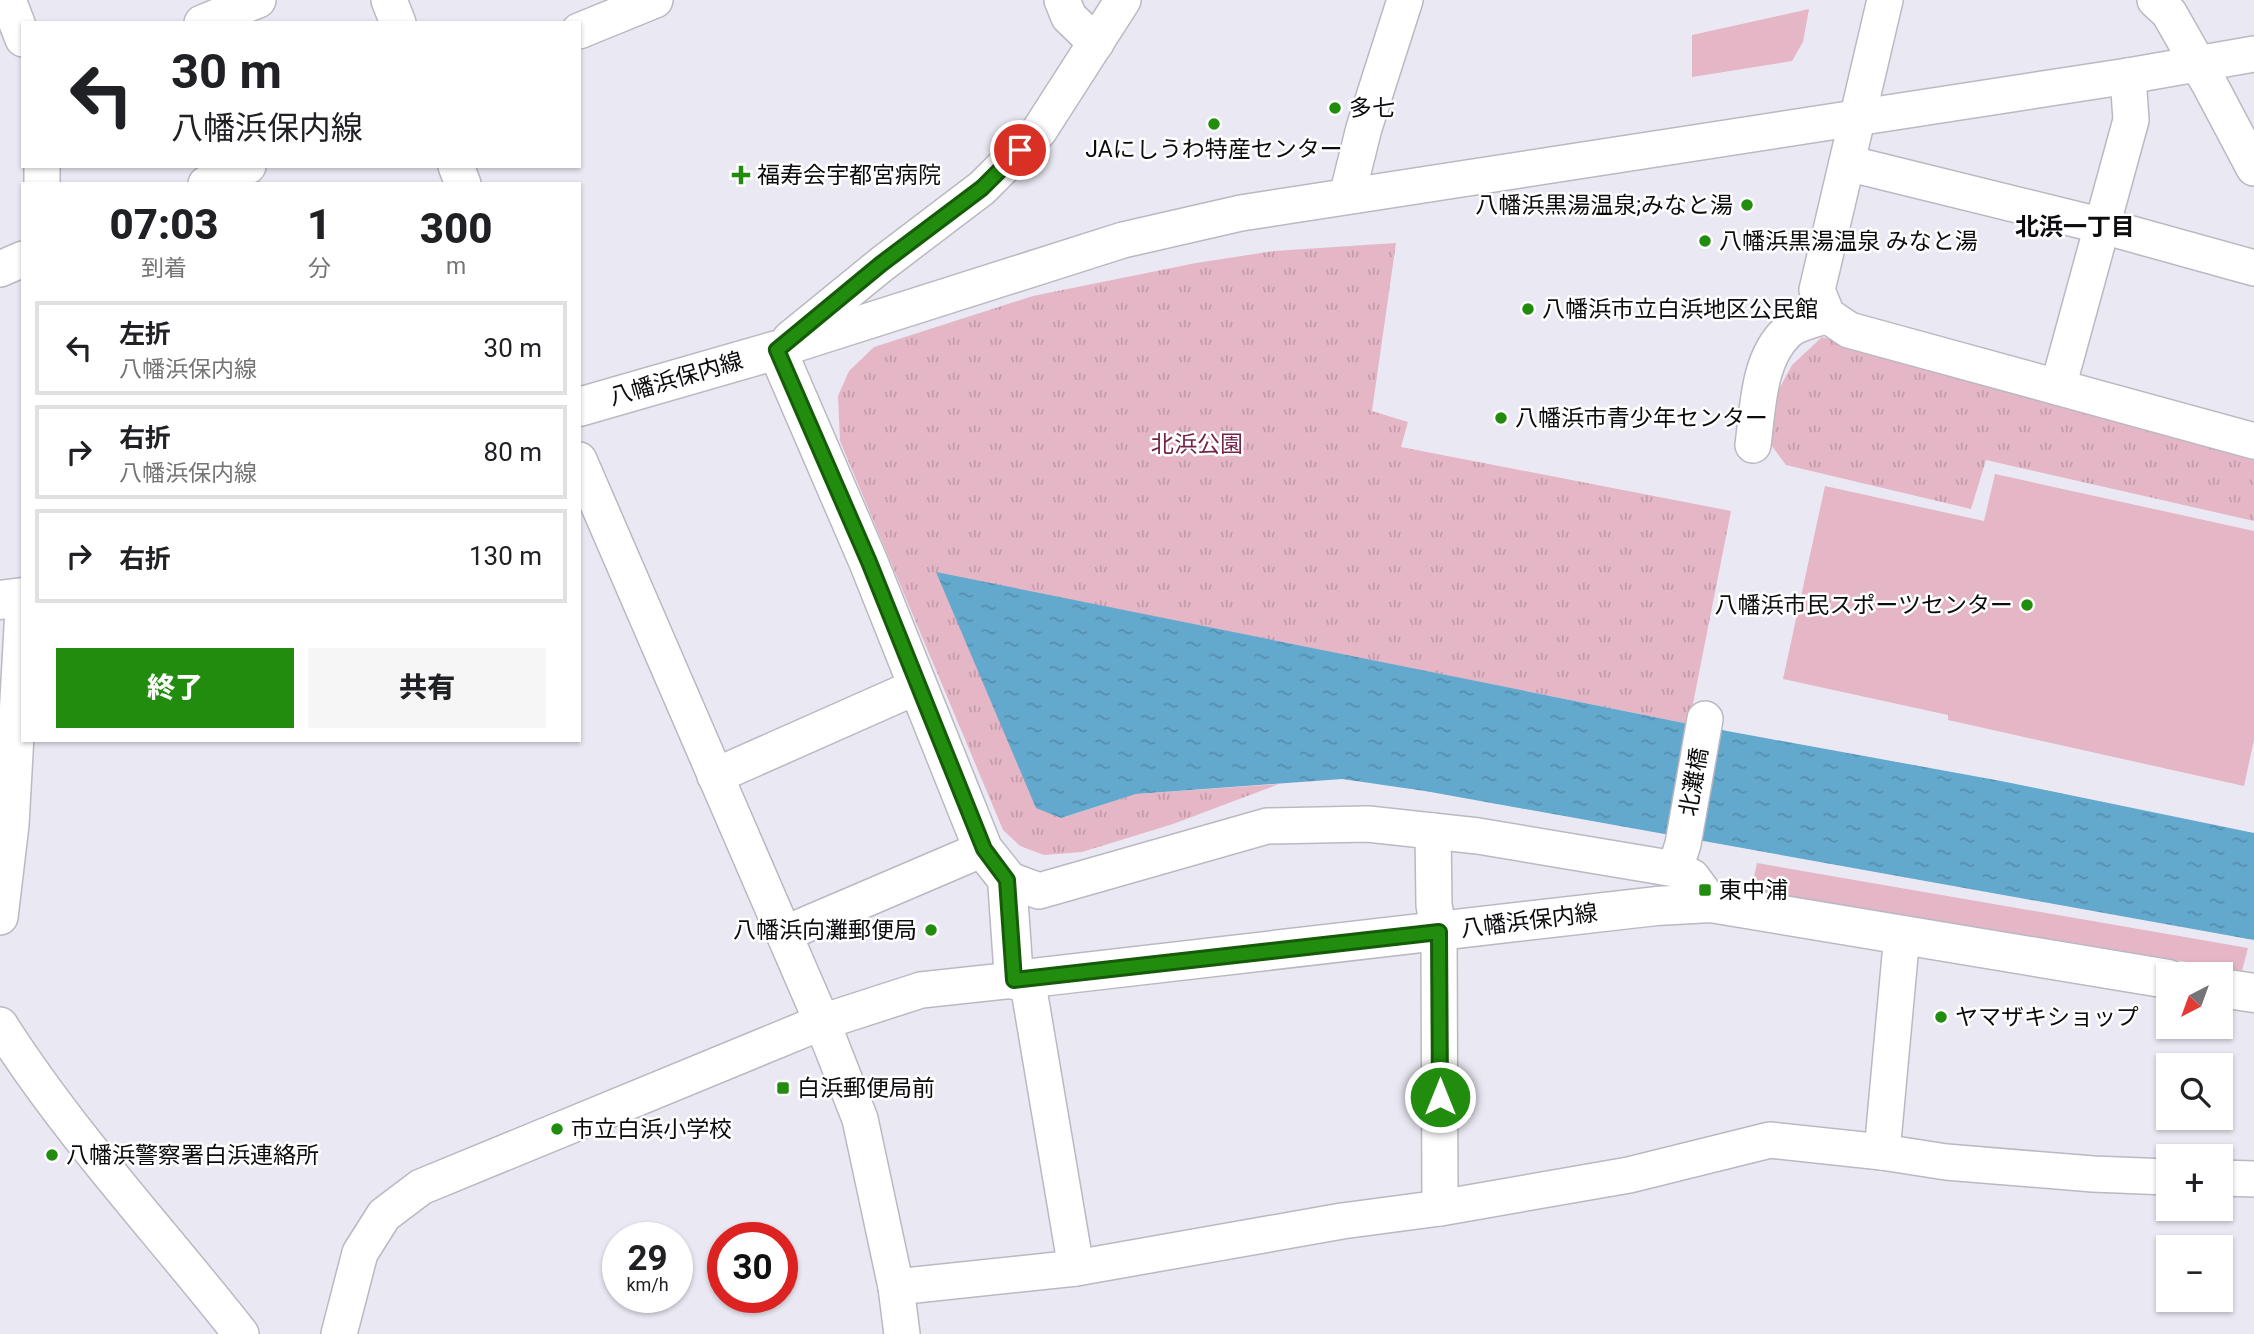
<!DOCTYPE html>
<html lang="ja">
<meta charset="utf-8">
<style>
:root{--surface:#fff;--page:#f6f6f6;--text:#202124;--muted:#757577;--line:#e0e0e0;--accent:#218c0d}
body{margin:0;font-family:Roboto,"Noto Sans JP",sans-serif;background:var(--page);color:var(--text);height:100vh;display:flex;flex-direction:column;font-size:26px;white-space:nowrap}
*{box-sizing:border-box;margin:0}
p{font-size:23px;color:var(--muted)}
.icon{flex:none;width:38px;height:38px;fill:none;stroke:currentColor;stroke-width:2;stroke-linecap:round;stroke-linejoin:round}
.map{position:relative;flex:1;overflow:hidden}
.sheet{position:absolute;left:21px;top:182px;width:560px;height:560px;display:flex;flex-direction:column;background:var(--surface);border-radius:0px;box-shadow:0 2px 5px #0004}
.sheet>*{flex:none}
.top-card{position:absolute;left:21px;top:21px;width:560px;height:147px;border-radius:0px;box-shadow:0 2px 5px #0004;background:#fff;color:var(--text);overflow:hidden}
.needle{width:46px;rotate:221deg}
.tools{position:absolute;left:2156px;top:962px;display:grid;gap:14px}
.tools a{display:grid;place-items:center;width:77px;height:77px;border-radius:0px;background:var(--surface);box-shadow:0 2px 5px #0004;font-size:35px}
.speed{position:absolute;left:602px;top:1222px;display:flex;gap:14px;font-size:35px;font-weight:700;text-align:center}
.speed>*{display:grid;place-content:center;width:91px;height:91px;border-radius:50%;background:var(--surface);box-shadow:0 2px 5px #0004;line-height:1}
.speed small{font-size:18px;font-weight:400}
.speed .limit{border:10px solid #d22;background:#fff;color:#111}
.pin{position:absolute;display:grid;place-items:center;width:60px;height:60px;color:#fff;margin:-30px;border:4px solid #fff;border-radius:50%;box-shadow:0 2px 7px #0007}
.me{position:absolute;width:77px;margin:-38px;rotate:0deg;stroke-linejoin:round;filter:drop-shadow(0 0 5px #0008)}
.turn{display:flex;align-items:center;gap:24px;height:147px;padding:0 35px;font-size:32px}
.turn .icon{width:91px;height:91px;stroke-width:2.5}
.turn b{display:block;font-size:49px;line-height:60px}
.eta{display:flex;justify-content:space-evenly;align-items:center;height:119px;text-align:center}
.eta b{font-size:42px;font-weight:800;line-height:49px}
.primary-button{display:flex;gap:14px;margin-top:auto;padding:14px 35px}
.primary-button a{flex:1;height:80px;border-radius:0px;background:var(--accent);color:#fff;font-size:28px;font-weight:800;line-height:80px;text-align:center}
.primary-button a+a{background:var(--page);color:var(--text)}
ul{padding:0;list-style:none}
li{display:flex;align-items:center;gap:21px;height:94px;margin:0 14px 10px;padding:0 21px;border:4px solid var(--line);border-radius:0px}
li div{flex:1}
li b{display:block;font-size:26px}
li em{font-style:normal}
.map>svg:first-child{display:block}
.grass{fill:#e5b6c6}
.park{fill:url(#park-tufts)}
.water{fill:url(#water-ripples)}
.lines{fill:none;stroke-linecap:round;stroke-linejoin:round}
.minor-casing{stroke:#bab9c2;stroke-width:38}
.major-casing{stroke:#bab9c2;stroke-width:41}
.minor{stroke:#fff;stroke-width:35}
.major{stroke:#fff;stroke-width:38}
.route-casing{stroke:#155b08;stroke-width:18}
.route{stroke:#218c0d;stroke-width:12}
.poi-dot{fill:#218c0d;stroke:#fff;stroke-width:2.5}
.labels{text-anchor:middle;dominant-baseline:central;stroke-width:5;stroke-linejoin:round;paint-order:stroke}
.poi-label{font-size:23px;fill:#0c0c0f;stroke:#fff;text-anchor:start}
.street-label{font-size:23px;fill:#0c0c0f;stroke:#fff}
.park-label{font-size:23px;fill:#732248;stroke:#fff}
.neighbourhood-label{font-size:24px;font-weight:bold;fill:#0c0c0f;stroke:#fff}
</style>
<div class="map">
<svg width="2254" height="1334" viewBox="0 0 2254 1334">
<defs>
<pattern id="park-tufts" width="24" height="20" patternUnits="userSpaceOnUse" patternTransform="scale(1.75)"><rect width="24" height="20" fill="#e5b6c6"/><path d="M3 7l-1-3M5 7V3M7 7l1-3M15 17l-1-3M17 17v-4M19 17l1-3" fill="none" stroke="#c39ba9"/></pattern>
<pattern id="water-ripples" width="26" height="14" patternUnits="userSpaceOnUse" patternTransform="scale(1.75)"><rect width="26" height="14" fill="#63a8cd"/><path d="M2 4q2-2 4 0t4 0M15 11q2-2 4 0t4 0" fill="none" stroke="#558faf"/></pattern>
</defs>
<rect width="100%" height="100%" fill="#eae9f3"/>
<g class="grass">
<polygon points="1809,9 1803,42 1792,61 1692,77 1692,35"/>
<polygon points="1995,474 2254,531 2254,740 2244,786 1948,720 1948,715 1783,679 1825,486 1984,521"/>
<polygon points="1757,863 2248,948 2242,971 1751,891"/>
</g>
<g class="park">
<polygon points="1396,243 1372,411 1408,422 1401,447 1731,511 1689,724 937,573 1061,818 1136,794 1279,784 1173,824 1082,852 1044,855 1020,846 1003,830 840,441 838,396 849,371 874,347 1033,296 1196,263 1274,251"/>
<polygon points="1822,337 2254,459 2254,521 1986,460 1971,509 1786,465 1769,442 1773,400 1792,365"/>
</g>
<polygon class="water" points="936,572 1689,724 2001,781 2254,833 2254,940 1425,791 1342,779 1136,794 1061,818 1036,808"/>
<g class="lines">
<g class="minor-casing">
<g id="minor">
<polyline points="8,0 23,39"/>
<polyline points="389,0 398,23"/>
<polyline points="1062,0 1069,17 1096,43"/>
<polyline points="1885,0 1817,290 1827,315 1849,330 2254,441"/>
<polyline points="2155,0 2169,13 2210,85 2254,168"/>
<polyline points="202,23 258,0"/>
<polyline points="579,31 655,0"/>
<polyline points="1847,163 2103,226 2254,268"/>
<polyline points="42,166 42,184"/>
<polyline points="456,166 463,184"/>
<polyline points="206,184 248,166"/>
<polyline points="1347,196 1364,128 1405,0"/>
<polyline points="0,269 23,259"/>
<polyline points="790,339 882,264 982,188 1039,131 1123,0"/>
<polyline points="777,350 1123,240 1241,213 2128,76 2254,54"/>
<polyline points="2058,387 2131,120 2128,76"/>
<path d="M 1753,445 C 1758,408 1758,359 1787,332 C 1796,323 1815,320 1827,315"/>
<polyline points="579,460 822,1022 860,1119 896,1287 902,1334"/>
<polyline points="715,776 918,686"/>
<polyline points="1433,831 1434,905 1439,932 1440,1208"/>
<polyline points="1675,869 1683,844 1705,719"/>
<polyline points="1007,879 1039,891 1267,826 1368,824 1478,836 1675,869 1692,877 1711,903"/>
<polyline points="0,917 11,825 23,609"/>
<polyline points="784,934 983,849"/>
<polyline points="1027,978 1076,1268"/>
<path d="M 0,1025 C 70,1135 161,1232 241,1334"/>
<polyline points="1882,1152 1902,934"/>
<polyline points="2221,1178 2254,1179"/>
<polyline points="896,1287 1076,1268 1342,1221 1440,1208 1629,1175 1770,1140 1882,1152 1946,1162 2093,1174 2168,1177"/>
<polyline points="339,1334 360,1253 384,1215 421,1187 822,1022 921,990 1014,980"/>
</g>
</g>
<g class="major-casing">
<g id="major">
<polyline points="579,407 777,350 868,561 983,849 1007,879 1014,980 1656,906 1711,903 2168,979"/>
<polyline points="0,600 23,597"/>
<polyline points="2221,988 2254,993"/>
</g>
</g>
<use href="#minor" class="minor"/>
<use href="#major" class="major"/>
</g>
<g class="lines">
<g class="route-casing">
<polyline id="route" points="1020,150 982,188 881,264 777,350 869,562 984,849 1007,880 1014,980 1439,932 1440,1097"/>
</g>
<use href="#route" class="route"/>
</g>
<g class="poi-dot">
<circle cx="1335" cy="108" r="7"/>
<circle cx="1214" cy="124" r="7"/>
<path d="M737.5 164.5h7v7h7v7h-7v7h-7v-7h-7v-7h7z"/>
<circle cx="1747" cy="205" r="7"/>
<circle cx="1705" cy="241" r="7"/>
<circle cx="1528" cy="309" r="7"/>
<circle cx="1501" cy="418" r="7"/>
<circle cx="2027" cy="605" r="7"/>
<rect x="1698" y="883" width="14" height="14" rx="3.5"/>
<circle cx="931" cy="930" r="7"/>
<circle cx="1941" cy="1017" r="7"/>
<rect x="776" y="1081" width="14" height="14" rx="3.5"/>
<circle cx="557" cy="1129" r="7"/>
<circle cx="52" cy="1155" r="7"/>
</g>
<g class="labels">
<g class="poi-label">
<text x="1349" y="108">多七</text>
<text x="1214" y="149" text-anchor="middle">JAにしうわ特産センター</text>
<text x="757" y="175">福寿会宇都宮病院</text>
<text x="1733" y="205" text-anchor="end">八幡浜黒湯温泉;みなと湯</text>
<text x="1719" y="241">八幡浜黒湯温泉 みなと湯</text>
<text x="1542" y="309">八幡浜市立白浜地区公民館</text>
<text x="1515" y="418">八幡浜市青少年センター</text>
<text x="2013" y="605" text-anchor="end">八幡浜市民スポーツセンター</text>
<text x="1719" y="890">東中浦</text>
<text x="917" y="930" text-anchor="end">八幡浜向灘郵便局</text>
<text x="1955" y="1017">ヤマザキショップ</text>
<text x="797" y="1088">白浜郵便局前</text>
<text x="571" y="1129">市立白浜小学校</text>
<text x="66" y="1155">八幡浜警察署白浜連絡所</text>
</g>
<g class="street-label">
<text transform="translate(676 379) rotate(-16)">八幡浜保内線</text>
<text transform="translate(1694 782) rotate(-80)">北灘橋</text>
<text transform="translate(1529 921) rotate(-7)">八幡浜保内線</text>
</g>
<g class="park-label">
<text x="1197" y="444">北浜公園</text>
</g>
<g class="neighbourhood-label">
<text x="2075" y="227">北浜一丁目</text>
</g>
</g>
</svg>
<div class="tools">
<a><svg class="needle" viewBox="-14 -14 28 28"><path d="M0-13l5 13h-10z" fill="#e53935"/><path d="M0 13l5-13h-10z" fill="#757577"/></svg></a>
<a><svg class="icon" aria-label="search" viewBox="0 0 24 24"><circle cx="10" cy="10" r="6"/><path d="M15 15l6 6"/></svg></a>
<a>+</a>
<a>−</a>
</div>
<div class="speed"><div>29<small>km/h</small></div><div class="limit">30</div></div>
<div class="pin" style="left:1020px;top:150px;background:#d93025"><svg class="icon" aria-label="arrive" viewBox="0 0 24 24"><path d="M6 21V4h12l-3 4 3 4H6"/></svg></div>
<svg class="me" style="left:1440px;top:1097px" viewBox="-20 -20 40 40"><circle r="17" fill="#218c0d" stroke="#fff" stroke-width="3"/><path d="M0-11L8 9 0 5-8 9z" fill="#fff"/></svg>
<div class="top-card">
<div class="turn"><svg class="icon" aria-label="left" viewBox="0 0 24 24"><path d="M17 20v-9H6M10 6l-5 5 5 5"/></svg><div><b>30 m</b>八幡浜保内線</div></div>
</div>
<section class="sheet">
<div class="eta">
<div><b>07:03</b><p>到着</p></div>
<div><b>1</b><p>分</p></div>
<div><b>300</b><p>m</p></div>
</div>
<ul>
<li><svg class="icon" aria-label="left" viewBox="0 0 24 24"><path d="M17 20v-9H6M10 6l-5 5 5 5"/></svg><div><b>左折</b><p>八幡浜保内線</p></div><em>30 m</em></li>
<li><svg class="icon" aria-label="right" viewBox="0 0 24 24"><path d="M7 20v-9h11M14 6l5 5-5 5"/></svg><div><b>右折</b><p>八幡浜保内線</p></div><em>80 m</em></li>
<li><svg class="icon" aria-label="right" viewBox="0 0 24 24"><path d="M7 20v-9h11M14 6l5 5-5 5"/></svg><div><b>右折</b></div><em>130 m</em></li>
</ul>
<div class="primary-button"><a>終了</a><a>共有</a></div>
</section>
</div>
